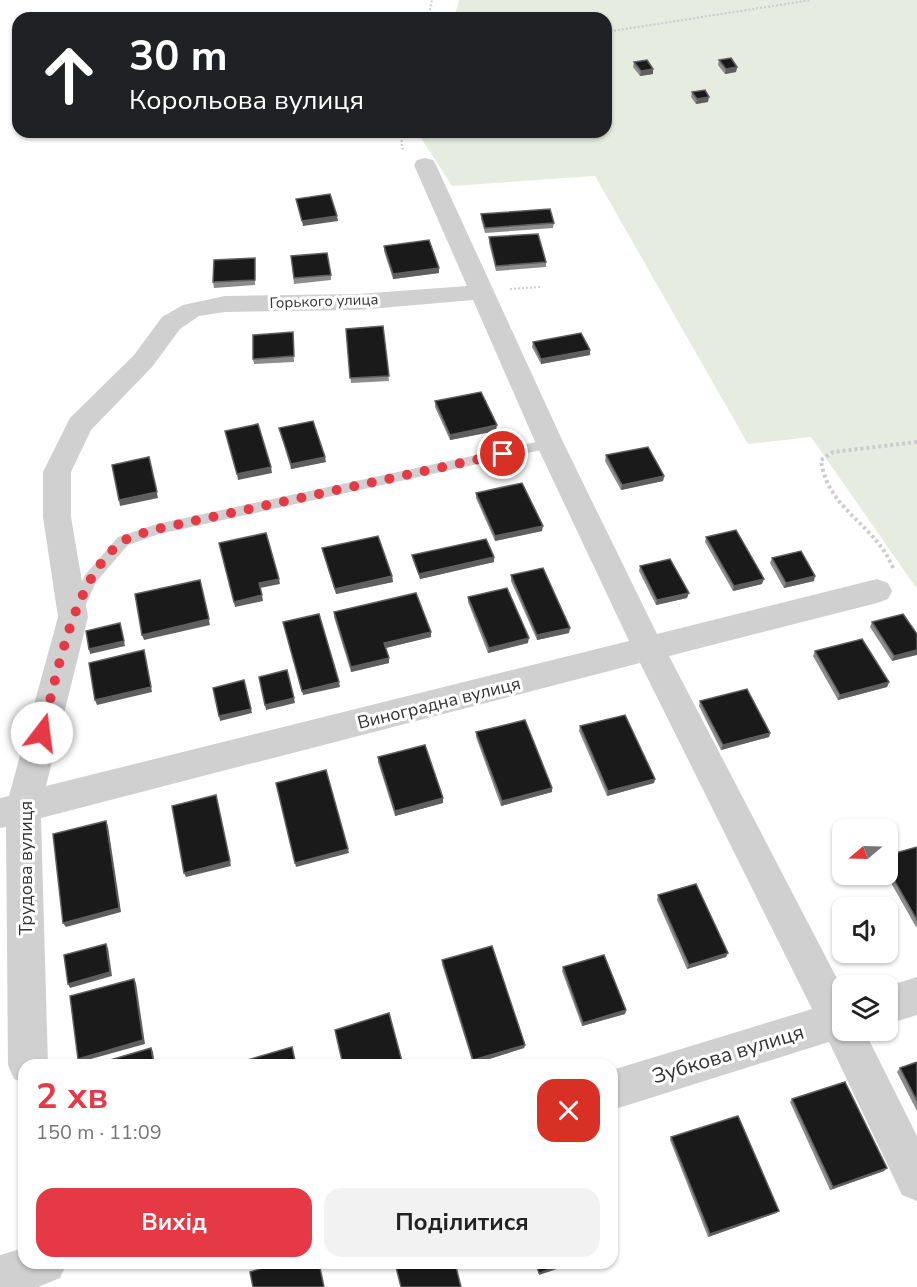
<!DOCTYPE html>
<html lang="uk">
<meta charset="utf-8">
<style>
:root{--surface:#fff;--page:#f2f2f2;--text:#222;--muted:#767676;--accent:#e63946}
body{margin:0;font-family:"Nunito Sans",sans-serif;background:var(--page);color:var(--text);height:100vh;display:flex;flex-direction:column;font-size:22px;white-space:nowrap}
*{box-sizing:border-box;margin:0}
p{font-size:20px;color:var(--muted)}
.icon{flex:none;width:33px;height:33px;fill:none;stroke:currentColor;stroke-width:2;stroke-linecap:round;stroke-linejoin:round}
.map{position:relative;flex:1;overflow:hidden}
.details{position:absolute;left:18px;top:1059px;width:600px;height:210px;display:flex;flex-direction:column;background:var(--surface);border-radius:18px;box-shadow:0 2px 4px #0004}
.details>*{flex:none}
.top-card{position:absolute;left:12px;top:12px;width:600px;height:126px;border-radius:18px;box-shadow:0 2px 4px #0004;background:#202124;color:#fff;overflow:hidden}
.needle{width:39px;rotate:251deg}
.fabs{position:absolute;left:832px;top:819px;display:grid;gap:12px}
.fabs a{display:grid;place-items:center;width:66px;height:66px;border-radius:12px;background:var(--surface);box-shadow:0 2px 4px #0004;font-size:30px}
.pin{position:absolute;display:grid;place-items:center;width:51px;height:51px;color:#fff;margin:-26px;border:3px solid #fff;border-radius:50%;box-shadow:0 2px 6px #0007}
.me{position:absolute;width:66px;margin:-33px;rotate:15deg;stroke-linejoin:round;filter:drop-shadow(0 0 4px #0008)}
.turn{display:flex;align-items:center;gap:21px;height:126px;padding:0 18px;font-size:27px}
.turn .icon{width:78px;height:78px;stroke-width:2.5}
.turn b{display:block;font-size:42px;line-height:51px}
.round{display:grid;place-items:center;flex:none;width:63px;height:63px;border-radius:18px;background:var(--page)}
.overview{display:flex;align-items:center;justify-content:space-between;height:102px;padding:0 18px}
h1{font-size:36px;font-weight:700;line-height:45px;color:var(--accent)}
.cta{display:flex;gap:12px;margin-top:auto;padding:12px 18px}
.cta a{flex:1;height:69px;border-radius:18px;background:var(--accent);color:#fff;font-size:24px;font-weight:700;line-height:69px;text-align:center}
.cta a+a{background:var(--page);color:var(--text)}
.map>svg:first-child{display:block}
.green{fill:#e6ecdf}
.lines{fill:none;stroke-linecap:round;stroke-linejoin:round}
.path-far1{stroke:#cdcdcd;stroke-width:2;stroke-dasharray:2 2;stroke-linecap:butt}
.path{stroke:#cdcdcd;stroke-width:4;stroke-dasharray:3 3;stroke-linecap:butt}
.service{fill:#d0d0d0;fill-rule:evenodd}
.minor{fill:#d0d0d0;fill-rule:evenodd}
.wall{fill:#8c8c8c}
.shaded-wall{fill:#5f5f5f}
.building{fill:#1a1a1a;stroke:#5f5f5f;stroke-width:1.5}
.route{stroke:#e63946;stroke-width:10;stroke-dasharray:0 18}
.labels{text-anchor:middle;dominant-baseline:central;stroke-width:6;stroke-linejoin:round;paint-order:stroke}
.far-street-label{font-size:15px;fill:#333;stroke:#fff}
.street-label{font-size:18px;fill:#333;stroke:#fff}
.near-street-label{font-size:21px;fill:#333;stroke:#fff}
</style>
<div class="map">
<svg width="917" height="1287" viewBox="0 0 917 1287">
<rect width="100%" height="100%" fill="#fff"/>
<polygon class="green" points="459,0 917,0 917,589 811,437 748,444 595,176 452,186 421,138 422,132 606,132 606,18 454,18"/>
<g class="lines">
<g class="path-far1">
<polyline points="428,18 432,0"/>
<polyline points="606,32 811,0"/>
<polyline points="401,132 402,148 405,150"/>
<polyline points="510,289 541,287"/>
</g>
<path class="path" d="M 893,568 C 875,523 827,510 821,460 L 833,452 L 917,442"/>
<polygon class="service" points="550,439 555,441 557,444 555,447 159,534 128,545 96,582 80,617 70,617 68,613 85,575 118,537 157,524"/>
<g class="minor">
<path d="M 425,158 L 433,160 L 436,165 L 564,444 L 657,634 L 877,579 L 888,583 L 892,591 L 888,599 L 877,603 L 669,656 L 843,990 L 843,1030 L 864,1030 L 917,1136 L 917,1201 L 902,1195 L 829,1042 L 612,1110 L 612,1070 L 812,1009 L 640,663 L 41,818 L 48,1065 L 24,1065 L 24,1083 L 14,1079 L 8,1065 L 6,827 L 0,828 L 0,798 L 9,796 L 58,617 L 43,517 L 43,472 L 70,418 L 134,355 L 162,317 L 183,305 L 225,296 L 358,294 L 467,286 L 414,165 L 417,160 ZM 473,300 L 536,444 L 629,641 L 46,786 L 88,617 L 71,517 L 71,472 L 91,430 L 152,367 L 180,329 L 199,316 L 225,312 L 358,310 Z"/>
<polygon points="917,977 917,1015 888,1024 888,986"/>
<polygon points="24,1248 24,1263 67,1263 60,1278 38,1287 0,1287 0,1255"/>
</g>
</g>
<g class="wall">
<polygon points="719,60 737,67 736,72 725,74 718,65"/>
<polygon points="634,62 653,69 653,74 640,76 633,67"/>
<polygon points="692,92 708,102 696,104 691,97"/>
<polygon points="481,214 554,223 553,228 485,233 481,219"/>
<polygon points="489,237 546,262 546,267 496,271 489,243"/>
<polygon points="384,246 439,268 439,273 393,279 384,251"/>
<polygon points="291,256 331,275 331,280 294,284"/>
<polygon points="255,258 255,285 214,288 213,282"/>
<polygon points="383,326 389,381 351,383 346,329"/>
<polygon points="293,332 294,362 254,364 253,359"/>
<polygon points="533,342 590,355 541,364 532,347"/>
<polygon points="435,401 496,431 450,440 435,407"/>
<polygon points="279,428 326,462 291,469"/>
<polygon points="606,455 664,476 663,481 621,490 605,461"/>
<polygon points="476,493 542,531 495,541 476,498"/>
<polygon points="706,537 762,584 733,591 705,542"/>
<polygon points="322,548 392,576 393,582 336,594 323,553"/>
<polygon points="412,555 494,562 420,579 413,560"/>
<polygon points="772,558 814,581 784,588 770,563"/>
<polygon points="640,566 687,598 656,605 639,571"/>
<polygon points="511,575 569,633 537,640 511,581"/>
<polygon points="468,597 528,643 488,653 468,602"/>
<polygon points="334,612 431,637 386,648 389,663 351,672 334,617"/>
<polygon points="872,622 917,634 892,661 870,627"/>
<polygon points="815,651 889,682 887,687 838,700 813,656"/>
<polygon points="700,701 770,733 769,737 721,750 699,706"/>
<polygon points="580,726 655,779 654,783 607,796 579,731"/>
<polygon points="476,732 552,792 501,806 476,737"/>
<polygon points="378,757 443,803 395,816 378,762"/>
<polygon points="917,847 917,926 916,927 886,874 888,874 888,855"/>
<polygon points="658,895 726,957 687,969 657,900"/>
<polygon points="442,960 525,1045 524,1048 473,1064 442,964"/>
<polygon points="563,967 626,1010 625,1014 582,1026 562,971"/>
<polygon points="917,1062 917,1111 897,1072 900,1068"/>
<polygon points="792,1099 884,1171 830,1190 790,1102"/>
<polygon points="671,1137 779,1211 776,1213 708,1237 670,1140"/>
</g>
<g class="shaded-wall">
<polygon points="737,67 736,72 725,74 726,69"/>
<polygon points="653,69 653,74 640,76 641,71"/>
<polygon points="709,97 708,102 696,104 697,99"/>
<polygon points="337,216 338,221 303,226 302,221"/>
<polygon points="439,268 439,273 393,279 393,274"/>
<polygon points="590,350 590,355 541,364 541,359"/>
<polygon points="497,425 496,431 450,440 450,435"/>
<polygon points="149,457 158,498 120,506 119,500"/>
<polygon points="325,457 326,462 291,469 291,464"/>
<polygon points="271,467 272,473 238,480 237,474"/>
<polygon points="664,476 663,481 621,490 622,485"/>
<polygon points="543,526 542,531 495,541 495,536"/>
<polygon points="494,557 494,562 420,579 419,574"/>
<polygon points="392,576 393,582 336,594 335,589"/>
<polygon points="815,576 814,581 784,588 786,583"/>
<polygon points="279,579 280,584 260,588 259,583"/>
<polygon points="764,579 762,584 733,591 734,586"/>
<polygon points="200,580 210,625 144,640 142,635"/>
<polygon points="689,593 687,598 656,605 657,600"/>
<polygon points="262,595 263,601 235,607 234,602"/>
<polygon points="120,623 125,646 90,654 89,649"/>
<polygon points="570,628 569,633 537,640 537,635"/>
<polygon points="431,632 431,637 385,648 384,643"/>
<polygon points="529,638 528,643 488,653 489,648"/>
<polygon points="144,650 152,692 97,705 95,700"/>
<polygon points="917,650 917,655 892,661 894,656"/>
<polygon points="389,658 389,663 351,672 351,667"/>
<polygon points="339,682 340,687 303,695 302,691"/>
<polygon points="889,682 887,687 838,700 840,695"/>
<polygon points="294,698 295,703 266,710 265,705"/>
<polygon points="251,709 252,713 220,721 219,716"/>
<polygon points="770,733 769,737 721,750 723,745"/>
<polygon points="655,779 654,783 607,796 608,791"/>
<polygon points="552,788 552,792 501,806 502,801"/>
<polygon points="443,798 443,803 395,816 395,811"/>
<polygon points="217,800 231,866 186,877 184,873"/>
<polygon points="106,821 108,826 121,912 66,927 63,923"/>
<polygon points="348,849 349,853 296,867 295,863"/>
<polygon points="106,944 108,948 112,976 70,988 68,984"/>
<polygon points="728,953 726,957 687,969 689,965"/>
<polygon points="134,979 136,983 145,1044 80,1062 78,1059"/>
<polygon points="626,1010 625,1014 582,1026 583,1023"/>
<polygon points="525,1045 524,1048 473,1064 473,1060"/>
<polygon points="151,1048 153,1052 155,1065 154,1065"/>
<polygon points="887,1168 884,1171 830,1190 833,1187"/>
<polygon points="779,1211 776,1213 708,1237 710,1234"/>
<polygon points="568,1263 575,1263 539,1275 539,1273"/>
</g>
<g class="building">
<polygon points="731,58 737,67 726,69 719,60"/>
<polygon points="647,60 653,69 641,71 634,62"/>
<polygon points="705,90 709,97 697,99 692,92"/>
<polygon points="330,194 337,216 302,221 296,199"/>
<polygon points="550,209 554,223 485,228 481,214"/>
<polygon points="538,234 546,262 496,266 489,237"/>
<polygon points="429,240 439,268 393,274 384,246"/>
<polygon points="327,253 331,275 294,278 291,256"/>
<polygon points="255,258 255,280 213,282 214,260"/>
<polygon points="383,326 389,376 350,378 346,329"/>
<polygon points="293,332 294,356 253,359 253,335"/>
<polygon points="581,333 590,350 541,359 533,342"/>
<polygon points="481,392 497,425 450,435 435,401"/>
<polygon points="313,421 325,457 291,464 279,428"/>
<polygon points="258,424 271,467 237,474 225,431"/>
<polygon points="648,447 664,476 622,485 606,455"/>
<polygon points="149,457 157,492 119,500 112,465"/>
<polygon points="522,483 543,526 495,536 476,493"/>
<polygon points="736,530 764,579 734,586 706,537"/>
<polygon points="266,533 279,579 259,583 262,595 234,602 219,543"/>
<polygon points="378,536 392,576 335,589 322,548"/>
<polygon points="486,539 494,557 419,574 412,555"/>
<polygon points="801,551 815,576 786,583 772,558"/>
<polygon points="670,559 689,593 657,600 640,566"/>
<polygon points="543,568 570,628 537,635 511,575"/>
<polygon points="200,580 209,619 142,635 135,594"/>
<polygon points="507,588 529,638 489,648 468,597"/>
<polygon points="416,593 431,632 384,643 389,658 351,667 334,612"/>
<polygon points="319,614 339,682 302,691 283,622"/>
<polygon points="903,614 917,634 917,650 894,656 872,622"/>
<polygon points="120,623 124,641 89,649 86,631"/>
<polygon points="862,639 889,682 840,695 815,651"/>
<polygon points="144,650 151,687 95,700 89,663"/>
<polygon points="287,670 294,698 265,705 259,677"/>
<polygon points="244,680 251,709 219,716 213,688"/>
<polygon points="747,689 770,733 723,745 700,701"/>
<polygon points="625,715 655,779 608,791 580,726"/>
<polygon points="525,720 552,788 502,801 476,732"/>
<polygon points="425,745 443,798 395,811 378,757"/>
<polygon points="326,770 348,849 295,863 276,783"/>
<polygon points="216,795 230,861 184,873 172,806"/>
<polygon points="106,821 119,908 63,923 53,834"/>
<polygon points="917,847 917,920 888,869 888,855"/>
<polygon points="696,884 728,953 689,965 658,895"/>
<polygon points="106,944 110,972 68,984 64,955"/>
<polygon points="492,946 525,1045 473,1060 442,960"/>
<polygon points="604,955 626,1010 583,1023 563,967"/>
<polygon points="134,979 143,1040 78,1059 70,996"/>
<polygon points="389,1013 403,1065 343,1065 335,1030"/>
<polygon points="292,1047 296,1065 230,1065"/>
<polygon points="151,1048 154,1065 93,1065"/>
<polygon points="917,1062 917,1101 900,1068"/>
<polygon points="845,1082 887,1168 833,1187 792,1099"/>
<polygon points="738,1116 779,1211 710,1234 671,1137"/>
<polygon points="278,1263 319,1263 324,1287 253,1287 250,1272"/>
<polygon points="395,1263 455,1263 461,1287 401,1287"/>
<polygon points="536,1263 568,1263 539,1273"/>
</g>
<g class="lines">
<path class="route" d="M 42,733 C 57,676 73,578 122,542 C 131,535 146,533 157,529 L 503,454"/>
</g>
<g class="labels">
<g class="far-street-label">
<text transform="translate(324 301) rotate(-2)">Горького улица</text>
</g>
<g class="street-label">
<text transform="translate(439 703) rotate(-14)">Виноградна вулиця</text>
<text transform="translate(26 868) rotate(-90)">Трудова вулиця</text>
</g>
<g class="near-street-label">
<text transform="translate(728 1054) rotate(-17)">Зубкова вулиця</text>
</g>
</g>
</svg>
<div class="fabs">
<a><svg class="needle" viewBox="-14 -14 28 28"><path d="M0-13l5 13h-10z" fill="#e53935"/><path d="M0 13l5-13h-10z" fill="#767676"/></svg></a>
<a><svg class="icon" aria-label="sound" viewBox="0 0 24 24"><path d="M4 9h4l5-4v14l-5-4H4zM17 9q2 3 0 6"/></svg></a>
<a><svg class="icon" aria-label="layers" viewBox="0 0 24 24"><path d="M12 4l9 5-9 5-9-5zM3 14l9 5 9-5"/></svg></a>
</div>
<div class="pin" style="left:503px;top:454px;background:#d93025"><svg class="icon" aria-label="arrive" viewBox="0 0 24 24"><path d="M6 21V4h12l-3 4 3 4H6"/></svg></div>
<svg class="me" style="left:42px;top:733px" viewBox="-20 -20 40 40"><circle r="19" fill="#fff"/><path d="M0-13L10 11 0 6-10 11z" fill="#e63946"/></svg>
<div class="top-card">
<div class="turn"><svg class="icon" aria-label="ahead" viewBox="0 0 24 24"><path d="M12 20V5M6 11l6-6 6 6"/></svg><div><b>30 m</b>Корольова вулиця</div></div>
</div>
<section class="details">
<div class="overview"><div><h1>2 хв</h1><p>150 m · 11:09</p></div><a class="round" style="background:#d93025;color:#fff"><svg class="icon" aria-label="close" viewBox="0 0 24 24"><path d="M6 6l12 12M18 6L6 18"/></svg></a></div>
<div class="cta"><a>Вихід</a><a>Поділитися</a></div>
</section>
</div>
